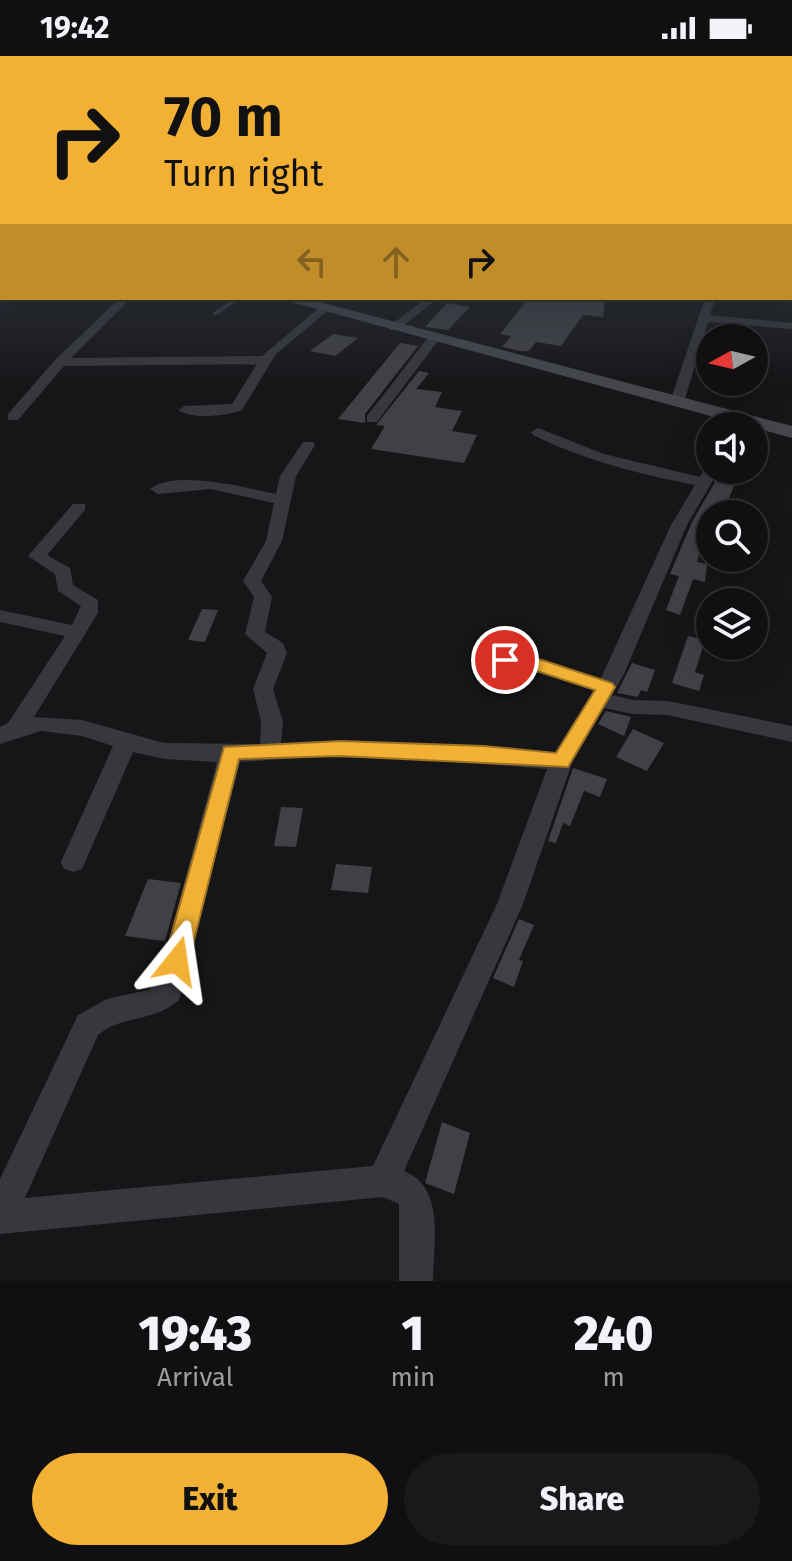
<!DOCTYPE html>
<style>
:root{--surface:#101012;--page:#19191b;--text:#f1f3f6;--muted:#9c9d9f;--line:#303032;--accent:#f2b134}
body{margin:0;font-family:"Fira Sans",sans-serif;background:var(--page);color:var(--text);height:100vh;display:flex;flex-direction:column;font-size:30px;white-space:nowrap}
*{box-sizing:border-box;margin:0}
p{font-size:26px;color:var(--muted)}
.icon{flex:none;width:44px;height:44px;fill:none;stroke:currentColor;stroke-width:2;stroke-linecap:round;stroke-linejoin:round}
.map{position:relative;height:1225px;overflow:hidden}
.panel{display:flex;flex-direction:column;background:var(--surface);flex:1}
.panel>*{flex:none}
.guide{position:absolute;left:0px;top:0px;width:792px;height:244px;box-shadow:0 8px 32px #0002,0 0 0 2px var(--line);background:#f2b134;color:#111;overflow:hidden}
.needle{width:52px;rotate:262deg}
.controls{position:absolute;left:696px;top:268px;display:grid;gap:16px}
.controls a{display:grid;place-items:center;width:72px;height:72px;border-radius:50%;background:var(--surface);box-shadow:0 8px 32px #0002,0 0 0 2px var(--line);font-size:40px}
.pin{position:absolute;display:grid;place-items:center;width:68px;height:68px;color:#fff;margin:-34px;border:4px solid #fff;border-radius:50%;box-shadow:0 2px 8px #0007}
.me{position:absolute;width:88px;margin:-44px;rotate:15deg;stroke-linejoin:round;filter:drop-shadow(0 0 6px #0008)}
.turn{display:flex;align-items:center;gap:28px;height:168px;padding:0 32px;font-size:36px}
.turn .icon{width:104px;height:104px;stroke-width:2.5}
.turn b{display:block;font-size:56px;line-height:68px}
.lanes{display:flex;align-items:center;height:76px;padding:0 32px;background:#0003;justify-content:center;gap:40px;direction:ltr}
.lanes .off{opacity:.35}
.eta{display:flex;justify-content:space-evenly;align-items:center;height:136px;text-align:center}
.eta b{font-size:48px;font-weight:800;line-height:56px}
.action{display:flex;gap:16px;margin-top:auto;padding:16px 32px}
.action a{flex:1;height:92px;border-radius:48px;background:var(--accent);color:#111;font-size:32px;font-weight:800;line-height:92px;text-align:center}
.action a+a{background:var(--page);color:var(--text)}
.status{display:flex;justify-content:space-between;align-items:center;height:56px;padding:0 40px;background:var(--surface);direction:ltr}
.status svg{height:22px;fill:currentColor}
.map>svg:first-child{display:block}
.building{fill:#404145}
.lines{fill:none;stroke-linecap:round;stroke-linejoin:round}
.lane{fill:#37383d;fill-rule:evenodd}
.street{fill:#37383d;fill-rule:evenodd}
.secondary{fill:#45474d;fill-rule:evenodd}
.route{fill:#f2b134;stroke:#9d7322;stroke-width:2}
</style>
<div class="status"><b>19:42</b><svg viewBox="0 0 49 12"><path d="M0 12V9h3v3zM5 12V6h3v6zM10 12V3h3v9zM15 12V0h3v12zM26 1h20v11H26zM47 4h2v5h-2z"/></svg></div>
<div class="map">
<svg width="792" height="1225" viewBox="0 0 792 1225">
<rect width="100%" height="100%" fill="#161618"/>
<g class="building">
<polygon points="529,242 605,242 603,261 583,259 561,290 536,286 529,295 520,295 502,291 511,280 500,278"/>
<polygon points="447,247 470,251 448,274 425,271"/>
<polygon points="333,278 358,282 335,300 310,295"/>
<polygon points="400,287 418,290 365,358 365,367 338,363"/>
<polygon points="419,315 429,317 416,333 442,336 435,351 462,355 452,375 477,379 464,407 371,393 385,370 376,369"/>
<polygon points="722,414 745,414 735,428 722,458 710,458 697,506 707,508 705,526 693,523 680,559 666,554 679,520 670,518 692,466"/>
<polygon points="202,553 218,554 205,586 188,584"/>
<polygon points="688,580 705,584 695,616 704,619 699,635 672,627"/>
<polygon points="632,607 655,614 647,636 641,634 638,641 617,637"/>
<polygon points="606,655 631,661 624,680 598,668"/>
<polygon points="633,673 664,687 647,715 616,701"/>
<polygon points="573,712 607,723 600,741 584,735 570,770 563,767 556,787 548,785"/>
<polygon points="281,751 303,752 296,791 274,790"/>
<polygon points="336,808 372,811 368,837 331,834"/>
<polygon points="148,823 181,827 165,885 125,880"/>
<polygon points="519,863 534,869 519,904 523,905 514,931 493,922"/>
<polygon points="442,1066 470,1077 454,1138 425,1127"/>
</g>
<g class="lines">
<polygon class="lane" points="234,242 241,242 217,259 213,259 213,257"/>
<g class="street">
<rect x="790" y="186" width="2" height="6"/>
<polygon points="0,203 2,203 0,210"/>
<rect x="790" y="205" width="2" height="6"/>
<path d="M 120,242 L 131,242 L 71,302 L 262,300 L 321,250 L 331,252 L 276,298 L 242,354 C 226,360 192,364 178,354 L 185,350 L 232,348 L 257,308 L 64,310 L 18,364 L 8,364 L 8,358 L 56,303 Z"/>
<polygon points="426,242 438,242 398,274 390,274 390,270"/>
<polygon points="705,242 715,242 710,259 792,267 792,273 708,266 684,346 672,349 670,346"/>
<polygon points="430,279 440,282 377,366 367,366 367,360"/>
<path d="M 538,372 L 604,398 L 700,421 L 706,411 L 719,414 L 687,469 L 624,618 L 612,639 L 633,644 L 668,645 L 792,670 L 792,686 L 668,659 L 633,658 L 604,652 L 572,707 L 523,848 L 404,1115 C 446,1132 433,1187 433,1225 L 399,1225 L 399,1148 L 383,1141 L 0,1178 L 0,1123 L 78,959 L 107,943 L 148,934 L 157,927 L 217,706 L 164,703 L 133,696 L 82,813 L 73,816 L 64,813 L 61,806 L 113,690 L 82,680 L 41,675 L 0,688 L 0,671 L 8,667 L 65,580 L 0,566 L 0,554 L 72,569 L 81,550 L 58,535 L 55,518 L 28,500 L 73,448 L 85,448 L 85,454 L 47,499 L 70,512 L 73,529 L 98,544 L 98,557 L 34,661 L 82,664 L 164,687 L 260,688 L 261,665 L 253,633 L 267,597 L 245,578 L 254,541 L 243,525 L 266,485 L 274,447 L 211,433 L 158,438 L 150,433 C 175,413 247,432 276,438 L 280,420 L 303,386 L 313,386 L 315,389 L 296,420 L 282,485 L 261,525 L 272,541 L 265,576 L 283,587 L 287,597 L 273,633 L 283,665 L 281,687 L 396,686 L 555,697 L 594,634 L 540,617 L 478,606 L 475,601 L 485,594 L 542,604 L 601,622 L 671,469 L 695,429 C 639,418 584,404 533,379 L 531,376 ZM 319,701 L 424,703 L 547,713 L 497,848 L 373,1110 L 25,1142 L 98,979 C 121,959 155,966 179,944 L 240,706 Z"/>
</g>
<g class="secondary">
<rect x="0" y="163" width="2" height="8"/>
<polygon points="277,242 304,242 792,370 792,382"/>
</g>
</g>
<linearGradient id="sky" x2="0" y2="1"><stop stop-color="#0c0c0d"/><stop offset="0.48" stop-color="#363c48"/><stop offset="1" stop-color="#363c48" stop-opacity="0"/></linearGradient>
<rect width="792" height="331" fill="url(#sky)"/>
<polygon class="route" points="505,598 542,604 612,627 615,631 568,711 340,700 239,703 189,905 186,913 177,916 168,913 164,905 224,691 340,685 484,690 556,697 595,634 540,616 499,608 499,600"/>
</svg>
<div class="controls">
<a><svg class="needle" viewBox="-14 -14 28 28"><path d="M0-13l5 13h-10z" fill="#e53935"/><path d="M0 13l5-13h-10z" fill="#9c9d9f"/></svg></a>
<a><svg class="icon" aria-label="sound" viewBox="0 0 24 24"><path d="M4 9h4l5-4v14l-5-4H4zM17 9q2 3 0 6"/></svg></a>
<a><svg class="icon" aria-label="search" viewBox="0 0 24 24"><circle cx="10" cy="10" r="6"/><path d="M15 15l6 6"/></svg></a>
<a><svg class="icon" aria-label="layers" viewBox="0 0 24 24"><path d="M12 4l9 5-9 5-9-5zM3 14l9 5 9-5"/></svg></a>
</div>
<div class="pin" style="left:505px;top:604px;background:#d93025"><svg class="icon" aria-label="arrive" viewBox="0 0 24 24"><path d="M6 21V4h12l-3 4 3 4H6"/></svg></div>
<svg class="me" style="left:177px;top:905px" viewBox="-20 -20 40 40"><path d="M0-17L14 15 0 8-14 15z" fill="#f2b134" stroke="#fff" stroke-width="4"/></svg>
<div class="guide">
<div class="turn"><svg class="icon" aria-label="right" viewBox="0 0 24 24"><path d="M7 20v-9h11M14 6l5 5-5 5"/></svg><div><b>70 m</b>Turn right</div></div>
<div class="lanes"><svg class="icon off" aria-label="left" viewBox="0 0 24 24"><path d="M17 20v-9H6M10 6l-5 5 5 5"/></svg><svg class="icon off" aria-label="ahead" viewBox="0 0 24 24"><path d="M12 20V5M6 11l6-6 6 6"/></svg><svg class="icon" aria-label="right" viewBox="0 0 24 24"><path d="M7 20v-9h11M14 6l5 5-5 5"/></svg></div>
</div>
</div>
<section class="panel">
<div class="eta">
<div><b>19:43</b><p>Arrival</p></div>
<div><b>1</b><p>min</p></div>
<div><b>240</b><p>m</p></div>
</div>
<div class="action"><a>Exit</a><a>Share</a></div>
</section>
